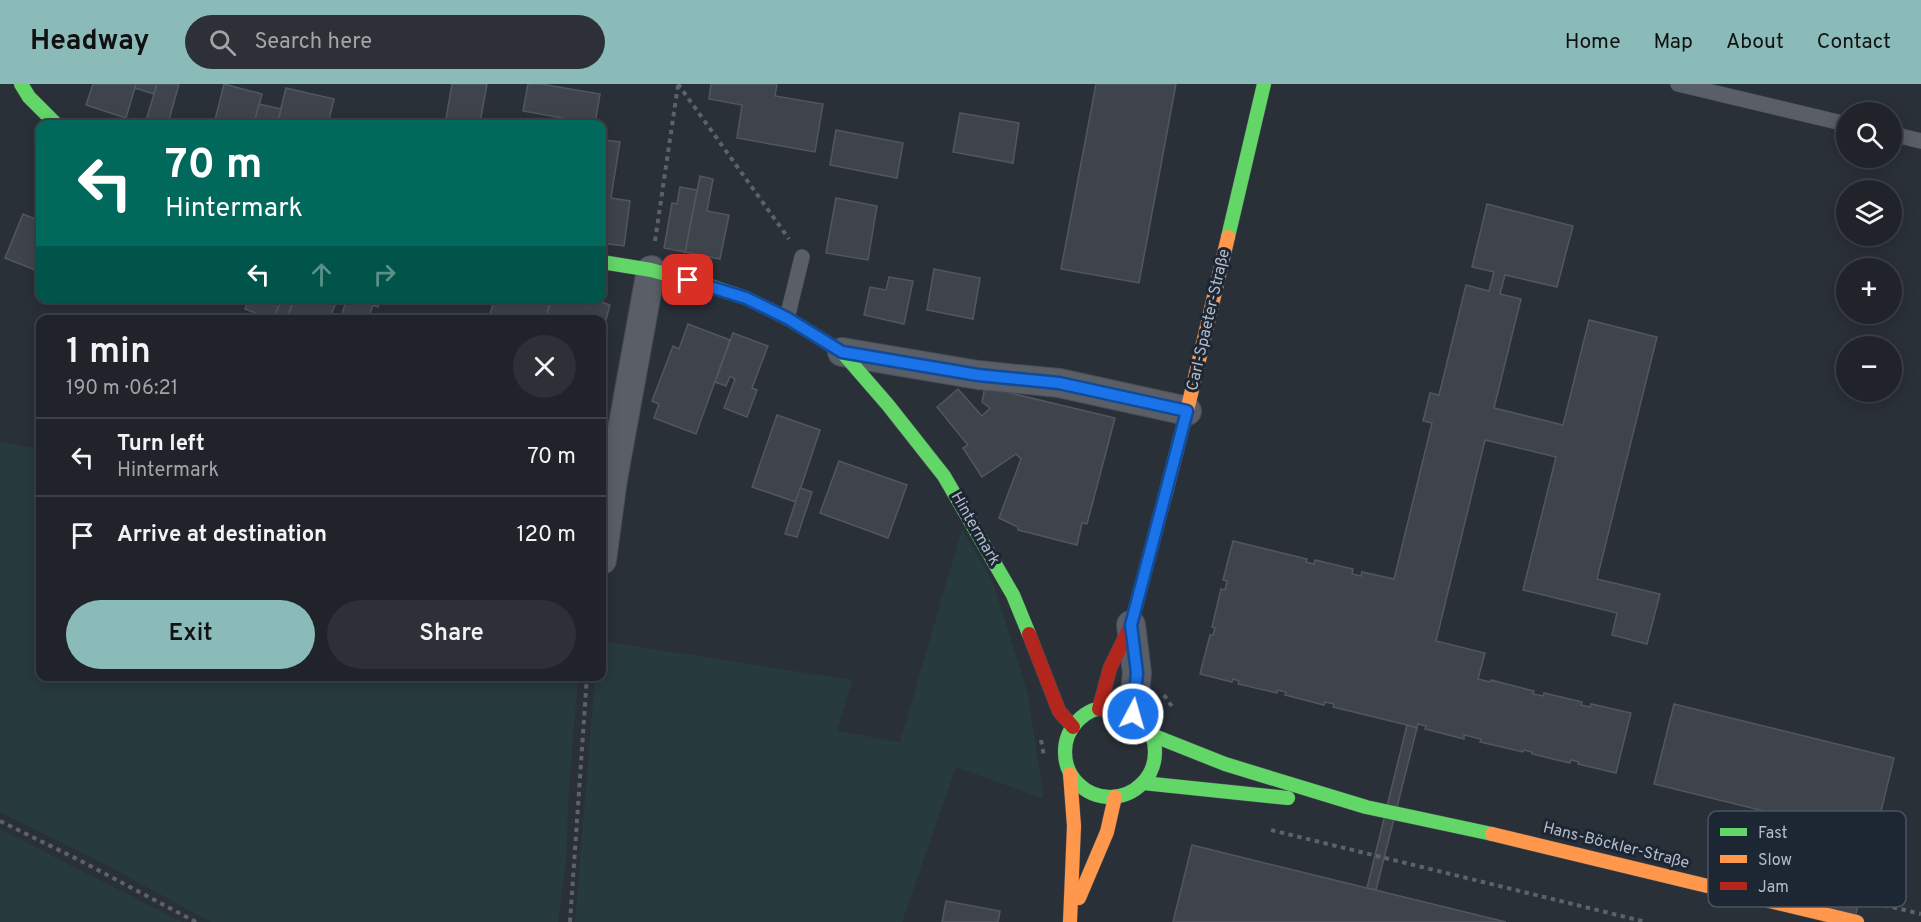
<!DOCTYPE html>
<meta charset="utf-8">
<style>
:root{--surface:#20242a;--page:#2d3036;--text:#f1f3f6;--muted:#a2a4a8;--line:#3d4147;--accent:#8bbbb9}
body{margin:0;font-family:Overpass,sans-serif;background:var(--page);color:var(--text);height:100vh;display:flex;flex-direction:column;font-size:22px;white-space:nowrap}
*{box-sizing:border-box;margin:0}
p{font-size:20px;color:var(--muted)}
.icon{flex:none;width:33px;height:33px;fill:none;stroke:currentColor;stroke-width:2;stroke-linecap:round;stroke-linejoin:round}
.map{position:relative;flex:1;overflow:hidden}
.panel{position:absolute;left:36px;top:231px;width:570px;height:366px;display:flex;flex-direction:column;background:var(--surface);border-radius:12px;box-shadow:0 3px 15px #0003,0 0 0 2px var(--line)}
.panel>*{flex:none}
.banner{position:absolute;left:36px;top:36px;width:570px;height:183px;border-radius:12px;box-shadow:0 3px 15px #0003,0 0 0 2px var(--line);background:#00695c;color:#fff;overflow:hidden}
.tools{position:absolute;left:1836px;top:18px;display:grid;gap:12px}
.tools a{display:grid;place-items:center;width:66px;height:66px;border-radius:50%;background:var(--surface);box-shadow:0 3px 15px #0003,0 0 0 2px var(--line);font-size:30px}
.pin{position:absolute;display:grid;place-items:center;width:51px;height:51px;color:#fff;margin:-26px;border-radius:12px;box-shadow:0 3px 9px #0006}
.me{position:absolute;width:66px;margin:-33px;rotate:6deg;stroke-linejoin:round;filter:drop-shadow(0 0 4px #0008)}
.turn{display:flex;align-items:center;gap:21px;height:126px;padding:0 30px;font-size:27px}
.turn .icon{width:78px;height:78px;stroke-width:2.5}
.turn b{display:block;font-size:42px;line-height:51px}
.lanes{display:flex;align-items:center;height:57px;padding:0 30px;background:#0003;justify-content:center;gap:30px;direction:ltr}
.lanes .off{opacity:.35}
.round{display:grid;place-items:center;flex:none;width:63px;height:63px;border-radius:32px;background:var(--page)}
.summary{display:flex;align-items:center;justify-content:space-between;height:102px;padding:0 30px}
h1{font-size:36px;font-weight:600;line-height:45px}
.action{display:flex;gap:12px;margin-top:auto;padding:12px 30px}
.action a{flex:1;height:69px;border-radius:36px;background:var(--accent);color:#111;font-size:24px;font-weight:600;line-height:69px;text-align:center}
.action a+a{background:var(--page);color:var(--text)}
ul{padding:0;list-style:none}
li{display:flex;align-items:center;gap:18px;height:78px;padding:0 30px;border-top:2px solid var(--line)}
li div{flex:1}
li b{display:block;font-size:22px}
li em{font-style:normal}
header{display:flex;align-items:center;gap:36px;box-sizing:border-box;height:84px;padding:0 30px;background:var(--accent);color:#111}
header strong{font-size:28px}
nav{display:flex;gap:33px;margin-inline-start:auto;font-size:21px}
.search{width:420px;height:54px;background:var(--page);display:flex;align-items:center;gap:15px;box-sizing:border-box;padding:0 21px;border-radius:33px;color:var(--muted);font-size:22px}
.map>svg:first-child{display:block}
.green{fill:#273a3e}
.building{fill:#3f444c;stroke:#52575f;stroke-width:1.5}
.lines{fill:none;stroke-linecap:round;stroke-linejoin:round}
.lane-casing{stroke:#484c55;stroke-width:16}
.street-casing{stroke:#484c55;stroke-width:30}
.fast-casing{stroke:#484c55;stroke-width:15}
.slow-casing{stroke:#484c55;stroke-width:15}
.jam-casing{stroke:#484c55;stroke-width:15}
.path{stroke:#5c6268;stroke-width:4;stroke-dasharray:4.5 4.5;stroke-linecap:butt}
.lane{stroke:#5a5e66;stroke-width:15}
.street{stroke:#5a5e66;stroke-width:28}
.fast{stroke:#63d668;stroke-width:14}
.slow{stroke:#ff974d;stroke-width:14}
.jam{stroke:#b3261e;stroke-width:14}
.route-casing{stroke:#114b97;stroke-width:15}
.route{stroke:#1a73e8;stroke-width:10}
.labels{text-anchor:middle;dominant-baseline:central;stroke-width:6;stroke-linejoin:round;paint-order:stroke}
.street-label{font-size:16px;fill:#b4bcc9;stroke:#1d2633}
.key{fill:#1d2633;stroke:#4a5360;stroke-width:1.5}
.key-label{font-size:16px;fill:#b4bcc9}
</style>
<header>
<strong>Headway</strong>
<div class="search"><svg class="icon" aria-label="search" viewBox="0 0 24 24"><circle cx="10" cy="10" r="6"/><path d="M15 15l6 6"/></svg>Search here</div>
<nav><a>Home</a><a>Map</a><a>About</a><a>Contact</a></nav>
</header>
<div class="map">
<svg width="1921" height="838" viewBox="0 0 1921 838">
<rect width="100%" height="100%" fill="#2a3038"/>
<g class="green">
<polygon points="0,358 40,365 40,592 578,593 569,707 566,777 558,838 211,838 99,777 0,728"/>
<polygon points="962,445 992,496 1022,591 1028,611 1044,715 956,683 902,838 575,838 595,593 602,592 602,557 852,596 837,647 900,658"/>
<polygon points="0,745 182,838 0,838"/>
</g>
<g class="building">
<polygon points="93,0 136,0 126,34 86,21"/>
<polygon points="136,0 157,0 154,10 135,4"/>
<polygon points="157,0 179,0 169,36 183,40 145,40"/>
<polygon points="224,0 262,10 254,40 214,40"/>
<polygon points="452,0 487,0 480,39 477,38 476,40 445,40"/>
<polygon points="528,0 541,0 600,10 595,40 523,27"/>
<polygon points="711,0 777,0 775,12 823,20 815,68 737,54 742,21 709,15"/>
<polygon points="1096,0 1176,0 1139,199 1061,185"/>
<polygon points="286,4 334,15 328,40 277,40"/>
<polygon points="259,20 281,25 277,40 254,40"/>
<polygon points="960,29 1019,39 1013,79 953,68"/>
<polygon points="353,35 385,40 352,40"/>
<polygon points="836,46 903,59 897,94 830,81"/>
<polygon points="605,56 620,58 611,114 630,117 624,162 602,159 602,81"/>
<polygon points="700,92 713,95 707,127 729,131 720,175 685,168"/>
<polygon points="680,103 697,106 685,168 664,164 672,119 677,120"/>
<polygon points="836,114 877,122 868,176 826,169"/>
<polygon points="1487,120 1573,142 1557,203 1505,191 1500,210 1521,215 1494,324 1563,341 1589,236 1657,253 1597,495 1660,510 1647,560 1612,551 1617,529 1523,506 1556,373 1485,356 1436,557 1485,569 1478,595 1490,598 1491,596 1534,607 1533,610 1543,612 1544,609 1582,618 1581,621 1590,623 1591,620 1631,629 1616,689 1578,680 1579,678 1571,676 1570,679 1532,670 1532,668 1524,666 1523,668 1480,658 1481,655 1464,651 1464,655 1425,645 1426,642 1418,640 1417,644 1407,641 1333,623 1334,620 1325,618 1324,621 1285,611 1286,608 1277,606 1277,609 1238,600 1239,597 1233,595 1232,598 1200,590 1210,551 1213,551 1215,544 1212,543 1221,505 1225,506 1227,497 1223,496 1233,457 1307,475 1306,478 1314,480 1315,476 1353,485 1352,490 1361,492 1362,488 1394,495 1432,339 1423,337 1430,309 1439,311 1466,201 1489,207 1494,188 1472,183"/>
<polygon points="23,130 40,137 40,188 5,174"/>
<polygon points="934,185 980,194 973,235 927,226"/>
<polygon points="889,193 913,197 904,240 864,231 870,203 886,206"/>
<polygon points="249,214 282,214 273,236 245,225"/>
<polygon points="282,214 295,214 286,236 273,236"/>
<polygon points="295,214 338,214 329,236 298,236 288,231"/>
<polygon points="347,214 381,214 378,223 373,221 368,236 340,236"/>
<polygon points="495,214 547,214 551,216 545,236 488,236"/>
<polygon points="552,214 590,214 610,221 602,250 602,236 545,236"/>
<polygon points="688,240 730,256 696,350 654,334 659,320 652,317 673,262 679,265"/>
<polygon points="733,249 768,262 752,304 757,306 747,333 724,324 735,295 730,292 726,302 715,298"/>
<polygon points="985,303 1115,334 1087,440 1082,439 1077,461 1018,446 1018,443 999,434 1021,375 1016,370 982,393 963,364 968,361 937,323 958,305 982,332 990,324 982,318"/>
<polygon points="777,331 820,346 796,418 752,403"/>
<polygon points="839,377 907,401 888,454 820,429"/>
<polygon points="800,404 812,408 797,453 785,450"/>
<polygon points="1674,620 1894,674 1877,744 1848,736 1845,747 1654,700"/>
<polygon points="1407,641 1417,644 1376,806 1367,804"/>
<polygon points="1848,736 1877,744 1854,838 1823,838"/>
<polygon points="1192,761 1367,804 1506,838 1173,838"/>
<polygon points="946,817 1000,827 998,838 942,838"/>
</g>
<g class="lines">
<g class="lane-casing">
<g id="lane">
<polyline points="1678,0 1846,40"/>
<polyline points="1892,50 1921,57"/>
<polyline points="787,234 802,173"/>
</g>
</g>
<g class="street-casing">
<g id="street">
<polyline points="842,268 978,291 1059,299 1187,327"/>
<polyline points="602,476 613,395 651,186"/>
<polyline points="1131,541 1137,589 1133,630"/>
</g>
</g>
<g class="fast-casing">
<g id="fast">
<polyline points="21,0 29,13 56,40"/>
<polyline points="1228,153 1264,0"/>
<polyline points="602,178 651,186 707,201 746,214 787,234 842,268 888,321 944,392 1013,511 1029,550"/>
<circle cx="1110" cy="668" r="45"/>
<polyline points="1152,651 1225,680 1366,723 1492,750"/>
<polyline points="1143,699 1288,714"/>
</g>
</g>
<g class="slow-casing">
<g id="slow">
<polyline points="1165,412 1187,327 1228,153"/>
<polyline points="1070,690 1074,742 1070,838"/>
<polyline points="1492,750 1857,838"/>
<polyline points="1079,814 1107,748 1115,713"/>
</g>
</g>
<g class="jam-casing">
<g id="jam">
<polyline points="1029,550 1059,627 1073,643"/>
<polyline points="1099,625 1110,584 1131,541 1165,412"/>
</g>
</g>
<g class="path">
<polyline points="678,0 789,155"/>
<polyline points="655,157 678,1"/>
<polyline points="1164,611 1173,624"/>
<polyline points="1041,656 1044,672"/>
<polyline points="0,737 81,777 196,838"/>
<polyline points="1271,746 1646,838"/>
<polyline points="1884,821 1921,830"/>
<polyline points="570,838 587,592"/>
</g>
<use href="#lane" class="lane"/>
<use href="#street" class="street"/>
<use href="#fast" class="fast"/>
<use href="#slow" class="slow"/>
<use href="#jam" class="jam"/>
</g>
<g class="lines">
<g class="route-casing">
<polyline id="route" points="688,196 746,214 787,234 842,268 978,291 1059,299 1187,327 1131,541 1137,589 1133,630"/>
</g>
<use href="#route" class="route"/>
</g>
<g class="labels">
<g class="street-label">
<text transform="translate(1209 236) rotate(-77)">Carl-Spaeter-Straße</text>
<text transform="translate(975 445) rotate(60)">Hintermark</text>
<text transform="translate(1616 762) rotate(14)">Hans-Böckler-Straße</text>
</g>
</g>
<rect x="1708" y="727" width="198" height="96" rx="9" class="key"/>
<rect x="1720" y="744" width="27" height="8" fill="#63d668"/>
<rect x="1720" y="771" width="27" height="8" fill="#ff974d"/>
<rect x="1720" y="798" width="27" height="8" fill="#b3261e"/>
<g class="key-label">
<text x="1758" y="754">Fast</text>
<text x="1758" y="781">Slow</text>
<text x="1758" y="808">Jam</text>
</g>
</svg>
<div class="tools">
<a><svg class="icon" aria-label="search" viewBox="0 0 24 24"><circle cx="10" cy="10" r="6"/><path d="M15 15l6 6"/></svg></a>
<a><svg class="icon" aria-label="layers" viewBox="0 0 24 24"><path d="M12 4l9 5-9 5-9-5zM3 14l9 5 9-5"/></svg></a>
<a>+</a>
<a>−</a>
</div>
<div class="pin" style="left:688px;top:196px;background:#d93025"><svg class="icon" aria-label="arrive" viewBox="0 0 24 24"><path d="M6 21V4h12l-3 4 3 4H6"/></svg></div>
<svg class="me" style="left:1133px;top:630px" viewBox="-20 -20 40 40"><circle r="17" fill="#1a73e8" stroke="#fff" stroke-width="3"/><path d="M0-11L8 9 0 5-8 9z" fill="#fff"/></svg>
<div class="banner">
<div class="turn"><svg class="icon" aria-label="left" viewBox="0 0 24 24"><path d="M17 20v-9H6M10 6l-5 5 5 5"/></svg><div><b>70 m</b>Hintermark</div></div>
<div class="lanes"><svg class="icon" aria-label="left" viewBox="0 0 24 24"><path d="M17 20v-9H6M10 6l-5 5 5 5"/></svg><svg class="icon off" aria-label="ahead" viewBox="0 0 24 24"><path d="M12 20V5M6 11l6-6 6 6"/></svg><svg class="icon off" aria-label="right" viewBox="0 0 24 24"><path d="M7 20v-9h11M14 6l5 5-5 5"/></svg></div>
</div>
<section class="panel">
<div class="summary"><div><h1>1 min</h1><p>190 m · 06:21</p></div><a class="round"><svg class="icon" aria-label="close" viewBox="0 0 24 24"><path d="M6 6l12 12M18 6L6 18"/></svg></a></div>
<ul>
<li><svg class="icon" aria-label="left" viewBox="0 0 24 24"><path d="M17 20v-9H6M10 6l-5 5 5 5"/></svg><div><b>Turn left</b><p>Hintermark</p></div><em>70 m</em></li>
<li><svg class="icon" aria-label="arrive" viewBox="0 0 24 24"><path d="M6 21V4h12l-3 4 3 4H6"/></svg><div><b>Arrive at destination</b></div><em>120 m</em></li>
</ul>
<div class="action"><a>Exit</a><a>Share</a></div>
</section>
</div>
